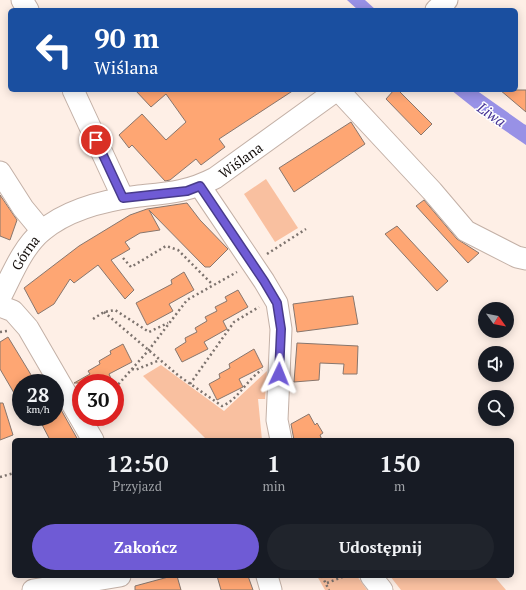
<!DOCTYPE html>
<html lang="pl">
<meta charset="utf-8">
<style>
:root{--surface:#171b24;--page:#20242c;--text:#f1f3f6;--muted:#9ea1a6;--accent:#6f5bd5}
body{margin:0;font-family:"PT Serif",serif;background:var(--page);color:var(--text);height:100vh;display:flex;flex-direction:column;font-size:15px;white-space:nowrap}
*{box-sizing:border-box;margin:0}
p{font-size:13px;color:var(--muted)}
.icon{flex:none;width:22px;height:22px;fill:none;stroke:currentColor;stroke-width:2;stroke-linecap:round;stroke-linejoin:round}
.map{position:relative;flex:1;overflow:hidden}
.drawer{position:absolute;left:12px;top:438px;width:502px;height:140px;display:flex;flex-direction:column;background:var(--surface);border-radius:6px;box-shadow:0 2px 10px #0003}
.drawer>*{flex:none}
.guide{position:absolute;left:8px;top:8px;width:510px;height:84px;border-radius:6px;box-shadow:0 2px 10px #0003;background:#1a4fa0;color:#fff;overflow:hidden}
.needle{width:26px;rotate:123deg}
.controls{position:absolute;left:478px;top:302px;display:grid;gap:8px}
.controls a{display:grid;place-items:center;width:36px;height:36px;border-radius:50%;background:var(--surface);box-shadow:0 2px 10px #0003;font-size:20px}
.speed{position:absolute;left:12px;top:374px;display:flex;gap:8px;font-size:20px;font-weight:700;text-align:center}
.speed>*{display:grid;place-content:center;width:52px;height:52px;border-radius:50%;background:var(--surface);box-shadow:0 2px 10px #0003;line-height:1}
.speed small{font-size:10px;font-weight:400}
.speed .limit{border:6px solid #d22;background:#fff;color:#111}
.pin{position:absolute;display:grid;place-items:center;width:34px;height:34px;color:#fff;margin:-17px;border:2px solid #fff;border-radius:50%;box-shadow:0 1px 4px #0007}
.me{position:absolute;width:44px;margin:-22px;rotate:2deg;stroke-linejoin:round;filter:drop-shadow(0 0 3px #0008)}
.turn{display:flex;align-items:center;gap:14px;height:84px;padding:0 20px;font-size:18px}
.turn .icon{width:52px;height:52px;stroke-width:2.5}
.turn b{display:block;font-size:28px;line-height:34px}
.eta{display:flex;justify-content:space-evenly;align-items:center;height:68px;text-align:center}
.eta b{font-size:24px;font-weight:700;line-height:28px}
.action{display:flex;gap:8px;margin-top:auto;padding:8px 20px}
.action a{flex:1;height:46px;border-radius:24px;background:var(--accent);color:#fff;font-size:16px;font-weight:700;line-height:46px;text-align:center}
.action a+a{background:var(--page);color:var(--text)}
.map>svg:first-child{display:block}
.green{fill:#f9c0a0}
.water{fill:#9891e6}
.building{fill:#fea673;stroke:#88766d}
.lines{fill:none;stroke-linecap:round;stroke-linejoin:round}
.minor-casing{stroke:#c3b0a6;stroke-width:23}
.path{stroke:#7d736e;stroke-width:2.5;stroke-dasharray:2 3;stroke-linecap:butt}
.minor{stroke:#fff;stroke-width:21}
.route-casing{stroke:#483b8a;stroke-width:10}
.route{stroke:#6f5bd5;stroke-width:7}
.labels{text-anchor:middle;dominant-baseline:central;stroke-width:3;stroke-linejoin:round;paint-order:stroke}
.street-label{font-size:14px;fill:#140e0b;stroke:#fff}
.water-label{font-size:15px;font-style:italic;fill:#473496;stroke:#fff}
</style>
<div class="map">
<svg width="526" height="590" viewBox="0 0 526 590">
<rect width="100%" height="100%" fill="#feefe6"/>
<g class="green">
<polygon points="266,179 298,228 275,242 244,194"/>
<polygon points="161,365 224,411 267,371 265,399 258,399 262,440 207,440 143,376"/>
<polygon points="317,576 357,576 367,590 325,590"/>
<polygon points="390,576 494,576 506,590 401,590"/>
</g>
<g class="water">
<polygon points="347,0 365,0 376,10 358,10"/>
<polygon points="451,90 476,90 524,124 526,125 526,145 485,117"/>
</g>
<g class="building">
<polygon points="135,90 294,90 219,139 225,147 201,165 196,159 170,180 165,181 132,145 129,148 119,135 142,114 166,140 186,122 166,94 151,107"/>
<polygon points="394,90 398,90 432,124 421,135 386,99"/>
<polygon points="500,90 526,90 526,112"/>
<polygon points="351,122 365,144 294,192 279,168"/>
<polygon points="0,195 17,220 10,240 0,236"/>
<polygon points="424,200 457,239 479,253 468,263 416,206"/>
<polygon points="187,203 200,220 228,249 210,267 205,267 149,210 160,230 140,233 125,242 130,249 111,260 134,290 125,299 98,265 74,283 70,279 54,304 38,314 24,288 79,246 130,215 147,209"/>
<polygon points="397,226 448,281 437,291 385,234"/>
<polygon points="184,272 194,290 169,304 173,311 147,325 136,303 172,284 171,280"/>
<polygon points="238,290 248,307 223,321 227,329 204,342 208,349 182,362 175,349 186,342 185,338 197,332 195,328 207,321 205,317 217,311 215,307 227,301 225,297"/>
<polygon points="353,296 358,324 297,332 293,304"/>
<polygon points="8,337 36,383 21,383 21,405 0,369 0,342"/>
<polygon points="297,343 358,346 357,374 343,374 344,364 320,363 319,380 294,382"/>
<polygon points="123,344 132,362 109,374 113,383 74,383 90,374 88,371 100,364 99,361 111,354 110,351"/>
<polygon points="254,349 263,367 239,379 243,387 217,400 209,384 220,378 219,374 230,368 229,364"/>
<polygon points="55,399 78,440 50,440 38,417 55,417"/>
<polygon points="0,403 3,403 13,435 0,440"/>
<polygon points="309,414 315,425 317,423 323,433 320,435 322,440 294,440 291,424"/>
<polygon points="172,576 177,576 181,590 135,590 135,586"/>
<polygon points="217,576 248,576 253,590 221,590"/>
</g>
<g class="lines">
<g class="minor-casing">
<g id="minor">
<polyline points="22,0 28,10"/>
<polyline points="436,10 447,0"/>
<polyline points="73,90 123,198"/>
<polyline points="338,90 432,191 466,231 517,257 526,259"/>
<polyline points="0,172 23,208 42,231"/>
<polyline points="200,186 264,281 277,303 281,329 277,420 281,440"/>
<path id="s1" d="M 0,298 C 12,275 22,248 42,231 C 68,209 106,200 139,196 C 168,193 188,192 215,178 L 337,90"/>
<polyline points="0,306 13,311 28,328 93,440"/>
<polyline points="267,576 271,590"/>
<polyline points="371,576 382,590"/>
<polyline points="33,590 120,576"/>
</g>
</g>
<g class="path">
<polyline points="267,254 306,229"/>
<polyline points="123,258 131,267 166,246 178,250 213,285"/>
<path d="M 104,312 L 179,376 L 222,406 C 238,400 247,379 262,370"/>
<polyline points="93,319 104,312 115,310 149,332 168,323"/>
<polyline points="0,332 7,331"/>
<polyline points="132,369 135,370 160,360"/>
<polyline points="190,384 234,322 259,307"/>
<polyline points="115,388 148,351 187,300 237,272"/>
<polyline points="0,477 14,473"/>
<polyline points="322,576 329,590"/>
<polyline points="327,583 345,576"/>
</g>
<use href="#minor" class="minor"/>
</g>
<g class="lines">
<g class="route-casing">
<polyline id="route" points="96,140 123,198 187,191 200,186 264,281 277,303 281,329 279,374"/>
</g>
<use href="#route" class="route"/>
</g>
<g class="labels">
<g class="street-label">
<text stroke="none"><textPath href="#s1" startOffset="294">Wiślana</textPath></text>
<text stroke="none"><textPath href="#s1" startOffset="52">Górna</textPath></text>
</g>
<g class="water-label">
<text transform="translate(492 114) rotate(35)">Liwa</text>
</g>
</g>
</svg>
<div class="controls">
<a><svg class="needle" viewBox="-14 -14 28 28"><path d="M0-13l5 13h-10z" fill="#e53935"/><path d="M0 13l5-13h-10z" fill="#9ea1a6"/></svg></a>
<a><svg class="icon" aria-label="sound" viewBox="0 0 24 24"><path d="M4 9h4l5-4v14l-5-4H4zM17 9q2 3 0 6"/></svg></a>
<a><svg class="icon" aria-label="search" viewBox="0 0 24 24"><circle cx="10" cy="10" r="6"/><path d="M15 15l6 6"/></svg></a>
</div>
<div class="speed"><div>28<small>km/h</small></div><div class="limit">30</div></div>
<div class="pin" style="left:96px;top:140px;background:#d93025"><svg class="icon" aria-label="arrive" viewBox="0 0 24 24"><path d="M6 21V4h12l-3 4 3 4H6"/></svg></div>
<svg class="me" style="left:279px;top:374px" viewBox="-20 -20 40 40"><path d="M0-17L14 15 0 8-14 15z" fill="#6f5bd5" stroke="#fff" stroke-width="4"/></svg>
<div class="guide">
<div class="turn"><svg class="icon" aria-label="left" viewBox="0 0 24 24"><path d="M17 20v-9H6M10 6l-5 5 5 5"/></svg><div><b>90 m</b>Wiślana</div></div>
</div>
<section class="drawer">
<div class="eta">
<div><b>12:50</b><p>Przyjazd</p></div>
<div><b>1</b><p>min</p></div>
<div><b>150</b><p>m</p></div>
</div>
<div class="action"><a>Zakończ</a><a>Udostępnij</a></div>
</section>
</div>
